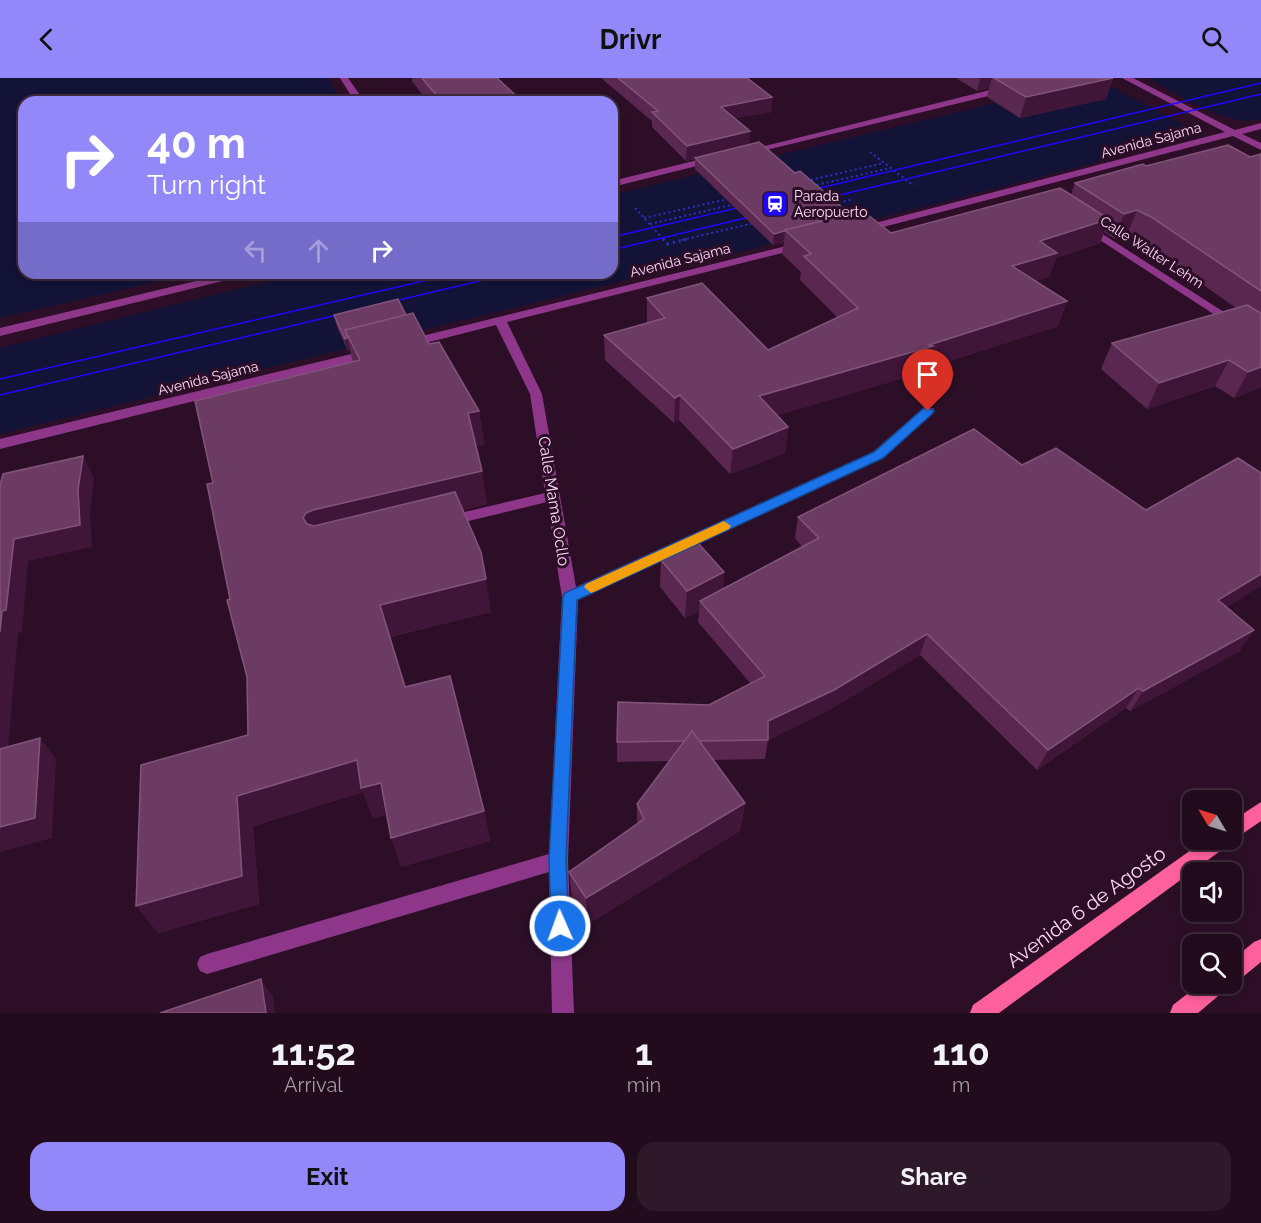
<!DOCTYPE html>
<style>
:root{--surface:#210b1d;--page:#2d192a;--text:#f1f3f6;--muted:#a29ba4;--line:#3e2b3b;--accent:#9288fa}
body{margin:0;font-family:Raleway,sans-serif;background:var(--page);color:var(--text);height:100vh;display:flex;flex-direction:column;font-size:22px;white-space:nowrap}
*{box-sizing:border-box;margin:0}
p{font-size:20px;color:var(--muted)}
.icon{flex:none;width:33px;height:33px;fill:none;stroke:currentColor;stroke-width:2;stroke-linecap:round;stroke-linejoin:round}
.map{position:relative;height:935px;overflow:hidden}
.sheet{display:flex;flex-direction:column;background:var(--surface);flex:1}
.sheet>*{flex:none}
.guide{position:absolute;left:18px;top:18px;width:600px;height:183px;border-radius:18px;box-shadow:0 3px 9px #0003,0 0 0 2px var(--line);background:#9288fa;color:#fff;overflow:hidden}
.needle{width:39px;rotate:308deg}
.controls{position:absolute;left:1182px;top:712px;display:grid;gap:12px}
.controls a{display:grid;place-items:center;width:60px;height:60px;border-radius:12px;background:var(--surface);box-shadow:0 3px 9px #0003,0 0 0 2px var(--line);font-size:30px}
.pin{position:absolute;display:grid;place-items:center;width:51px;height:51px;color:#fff;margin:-62px -26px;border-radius:50% 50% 50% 0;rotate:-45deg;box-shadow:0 0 6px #0007}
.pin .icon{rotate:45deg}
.me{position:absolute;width:66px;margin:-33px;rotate:358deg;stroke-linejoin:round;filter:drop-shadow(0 0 4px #0008)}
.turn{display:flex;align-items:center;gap:21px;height:126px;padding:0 30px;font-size:27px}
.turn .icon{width:78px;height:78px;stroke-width:2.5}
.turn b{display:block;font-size:42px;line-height:51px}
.lanes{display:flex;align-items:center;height:57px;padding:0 30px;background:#0003;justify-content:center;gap:30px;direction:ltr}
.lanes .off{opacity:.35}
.eta{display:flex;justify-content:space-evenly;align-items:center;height:102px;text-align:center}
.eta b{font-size:36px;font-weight:700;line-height:42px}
.primary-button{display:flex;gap:12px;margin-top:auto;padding:12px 30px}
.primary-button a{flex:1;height:69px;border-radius:18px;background:var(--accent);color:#111;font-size:24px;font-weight:700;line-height:69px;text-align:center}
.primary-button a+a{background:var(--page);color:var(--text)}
header{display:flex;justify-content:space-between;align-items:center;height:78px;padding:0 30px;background:var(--accent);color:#111;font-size:27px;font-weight:700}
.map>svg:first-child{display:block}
.green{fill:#121336}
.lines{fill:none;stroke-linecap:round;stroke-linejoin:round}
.path-far1{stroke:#2831c5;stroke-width:2;stroke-dasharray:2 3;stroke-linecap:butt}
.path{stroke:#2831c5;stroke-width:3;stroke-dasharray:2 4;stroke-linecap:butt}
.minor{fill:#8e378a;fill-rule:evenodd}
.major{fill:#ff619c;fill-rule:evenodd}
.tram{stroke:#1f06ff;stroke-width:1.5}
.wall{fill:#5a2751}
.shaded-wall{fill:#401638}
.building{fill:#6c3b63;stroke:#83547b;stroke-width:1.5}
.route{fill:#1a73e8;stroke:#114b97;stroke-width:1.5}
.slow{fill:#f59e0b}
.labels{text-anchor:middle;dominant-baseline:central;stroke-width:6;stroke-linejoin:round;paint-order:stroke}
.far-street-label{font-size:14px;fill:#ffdafb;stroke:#2c0f27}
.far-poi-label{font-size:14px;fill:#ffdafb;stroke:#2c0f27;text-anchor:start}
.street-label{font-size:16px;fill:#ffdafb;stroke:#2c0f27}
.near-street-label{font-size:20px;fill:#ffdafb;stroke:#2c0f27}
</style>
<header><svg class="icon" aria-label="back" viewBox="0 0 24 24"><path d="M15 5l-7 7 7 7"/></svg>Drivr<svg class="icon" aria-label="search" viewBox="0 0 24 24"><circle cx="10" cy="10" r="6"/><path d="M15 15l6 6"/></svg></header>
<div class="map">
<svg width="1261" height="935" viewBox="0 0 1261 935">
<rect width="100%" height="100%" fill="#2c0f27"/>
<g class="green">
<polygon points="0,0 327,0 342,24 24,24 24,195 195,195 0,240"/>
<path d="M 1147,0 L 1261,0 L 1261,41 C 1226,50 1179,16 1147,0 Z"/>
<polygon points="1088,3 1109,8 1198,54 1198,58 947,123 0,356 0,270 302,195 612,195 612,117"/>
</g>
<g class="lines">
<g class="path-far1">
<polyline points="870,74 914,108"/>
<polyline points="806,103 884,85"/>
<polyline points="812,108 890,90"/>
<polyline points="834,126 853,121"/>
<polyline points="635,130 664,162"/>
<polyline points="644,140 728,121"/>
<polyline points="650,146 735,126"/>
<polyline points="682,162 754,145"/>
</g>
<g class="path">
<polyline points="663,161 668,167"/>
<polyline points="667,166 688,161"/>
</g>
<g class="minor">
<polygon points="340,0 348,0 365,24 355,24"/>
<polygon points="1122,0 1133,0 1235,52 1261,45 1261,51 1242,56 1261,65 1261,72 1233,58 860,155 855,152 856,150 1225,54"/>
<polygon points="1006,8 1010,11 1009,13 746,77 741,74"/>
<polygon points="714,78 717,79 717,83 612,109 612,103"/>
<polygon points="1087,146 1261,258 1261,267 1083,151 1082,149"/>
<polygon points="802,164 806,165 806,169 507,244 542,316 576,509 873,374 923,330 933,330 935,333 883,380 578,522 568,782 574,935 552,935 549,794 207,896 200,893 197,886 200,879 207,876 549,776 562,519 547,424 448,448 441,443 448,438 545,415 530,316 496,247 406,270 402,269 402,263"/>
<polygon points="229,195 249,195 247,197 0,258 0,250"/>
<polygon points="372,271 378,275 376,278 0,371 0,361"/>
</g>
<g class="major">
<polygon points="1261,724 1261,743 1232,763 1230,762 1232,743"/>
<polygon points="1205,762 1229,762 1227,768 999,935 970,935 973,927"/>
<polygon points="1261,861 1261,884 1239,902 1232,905 1232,882 1254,864"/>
<polygon points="1200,906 1227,906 1224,913 1198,935 1170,935 1173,927"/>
</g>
<g class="tram">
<polyline points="803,114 1261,5"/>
<polyline points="815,123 1261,16"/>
<polyline points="612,159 750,127"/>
<polyline points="612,172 762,136"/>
<polyline points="382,226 513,195"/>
<polyline points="0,301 458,195"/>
<polyline points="0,317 350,234"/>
</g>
</g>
<g class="wall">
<polygon points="412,0 497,0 523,24 428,24 412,3"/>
<polygon points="601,0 747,0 772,19 771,34 735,40 749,67 795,95 850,136 891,155 1071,117 1075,105 1146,88 1250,79 1261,76 1261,309 1234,320 1215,308 1147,331 1101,291 1112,265 1236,230 1141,163 1127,157 1115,161 1104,154 1100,165 1056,180 1049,199 1036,203 1067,223 1058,248 928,290 927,293 777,337 788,349 785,375 730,396 679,342 674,345 605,282 604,257 647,245 647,220 768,272 838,240 800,202 801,194 782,176 784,165 773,167 695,91 695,81 686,83 652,49 652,43"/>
<polygon points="956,0 1113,0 1106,21 1020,40 987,19 989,10 977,13"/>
<polygon points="334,237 406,237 479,333 484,366 476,368 487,426 463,432 491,534 390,559 405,609 484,733 490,763 401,789 387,736 373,740 363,714 253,748 259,826 158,855 248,657 247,599 230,521 213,405 353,284 350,272 348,273 337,249"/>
<polygon points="1022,387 1227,530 1240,573 1130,633 1126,630 1037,692 920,577 829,632 768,662 765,681 714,682 745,725 740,753 588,846 572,821 569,794 637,747 637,726 670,683 617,684 617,664 709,627 751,606 698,544 699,533 685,540 660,509 661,482 724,494 723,511 802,469 795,460 798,439"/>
</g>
<g class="shaded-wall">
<polygon points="980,0 992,0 989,10 977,13"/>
<polygon points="1113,0 1106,21 1020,40 1026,19"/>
<polygon points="772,19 771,34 720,43 721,29"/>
<polygon points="750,53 749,68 686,83 687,68"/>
<polygon points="1137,132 1127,157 1115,161 1124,136"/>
<polygon points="1109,141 1100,165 1056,180 1049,199 1005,213 1012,188 1040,163"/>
<polygon points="785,153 784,165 773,167 774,156"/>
<polygon points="1067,223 1058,248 928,290 927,293 756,344 759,318"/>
<polygon points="347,260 350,272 348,273 345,261"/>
<polygon points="1229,282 1215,308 1147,331 1159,305"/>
<polygon points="1261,289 1261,309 1234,320 1248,294"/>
<polygon points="680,317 679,342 674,345 675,320"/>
<polygon points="479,333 484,366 473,369 468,335"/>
<polygon points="788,349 785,375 730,396 733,371"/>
<polygon points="83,378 94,400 90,434 92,469 28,483 22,554 18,555 6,695 0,688 0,554 2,533 14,461 78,412"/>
<polygon points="482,393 487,426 323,465 303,440 306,435 313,432"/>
<polygon points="724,494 722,521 700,523 699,533 685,540 687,513"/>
<polygon points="1261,496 1261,508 1205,543 1218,522"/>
<polygon points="486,501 491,534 389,559 380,527"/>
<polygon points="1254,552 1240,573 1130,633 1143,613"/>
<polygon points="927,556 920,577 829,632 768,662 768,643"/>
<polygon points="1139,610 1126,630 1037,692 1048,672"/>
<polygon points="40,660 56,681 52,760 0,774 0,749"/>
<polygon points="357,682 381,705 391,735 373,740 363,714 253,748 259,826 158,855 136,828 237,718"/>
<polygon points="745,725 740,753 588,846 586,820"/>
<polygon points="484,733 490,763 401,789 391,760"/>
<polygon points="261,901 273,919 275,935 266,935"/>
</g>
<g class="building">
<polygon points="422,0 497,0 523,24 444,24 431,11"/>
<polygon points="618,0 747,0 772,19 721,29 750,53 687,68 652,34 658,33"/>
<polygon points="994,0 1113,0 1026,19"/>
<polygon points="759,64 795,95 800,93 850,136 785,152 785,153 774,156 695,80"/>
<polygon points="1228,67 1250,79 1261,76 1261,213 1151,139 1137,132 1124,136 1075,105 1143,86 1146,88"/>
<polygon points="1060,110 1109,141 1040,163 1057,175 1012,188 1067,223 929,267 933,268 759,318 788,349 733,371 680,317 675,320 604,257 665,240 647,220 702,205 768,272 858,230 804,178 811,176 785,152 863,133 891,155"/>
<polygon points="398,221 406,237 345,252 347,260 345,261 334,237"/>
<polygon points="1247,227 1261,235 1261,289 1248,294 1229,282 1159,305 1112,265"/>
<polygon points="413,235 429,266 439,264 479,333 468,335 482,393 313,432 306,435 303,440 307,446 314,448 455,414 481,474 486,501 380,527 405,609 450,598 484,733 391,760 381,705 361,710 357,682 237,718 242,798 136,828 141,687 248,657 247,599 227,522 230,521 207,406 213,405 195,323 360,282 345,252"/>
<polygon points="974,351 1022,387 1056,370 1146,432 1238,380 1261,395 1261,496 1218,522 1254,552 1143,613 1139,610 1048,672 927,556 834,612 768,643 768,662 699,663 692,653 685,663 617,664 618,624 709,627 765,598 700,523 819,460 798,439"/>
<polygon points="83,378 78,412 80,447 14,461 6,532 2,533 0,554 0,407 3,396"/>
<polygon points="698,465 724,494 687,513 661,482"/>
<polygon points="692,653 745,725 586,820 569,794 644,741 637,726"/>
<polygon points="40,660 35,740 0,749 0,671"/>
<polygon points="261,901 266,935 160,935"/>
</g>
<polygon class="route" points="928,329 934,333 932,336 883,380 577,522 566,782 569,848 567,854 560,857 554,854 551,848 549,782 563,519 565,515 874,374 924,330"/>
<polygon class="slow" points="724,443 731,448 729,451 596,513 591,515 584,509 586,506"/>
<defs>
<g id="station-square" transform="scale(1.35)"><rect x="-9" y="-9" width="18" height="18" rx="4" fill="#1f06ff" stroke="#2c0f27"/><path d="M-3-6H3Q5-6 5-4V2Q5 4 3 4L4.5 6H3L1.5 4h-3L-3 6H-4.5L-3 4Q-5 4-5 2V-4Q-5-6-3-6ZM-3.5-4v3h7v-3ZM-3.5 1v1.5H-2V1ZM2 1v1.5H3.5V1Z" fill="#fff"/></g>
</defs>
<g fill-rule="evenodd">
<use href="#station-square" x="775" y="126"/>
</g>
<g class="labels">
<g class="far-street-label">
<text transform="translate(1151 62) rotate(-15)">Avenida Sajama</text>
<text transform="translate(1152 174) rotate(33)">Calle Walter Lehm</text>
<text transform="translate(680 182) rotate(-14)">Avenida Sajama</text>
<text transform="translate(208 300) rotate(-14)">Avenida Sajama</text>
</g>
<g class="far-poi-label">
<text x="794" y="118">Parada<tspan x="794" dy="16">Aeropuerto</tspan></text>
</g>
<g class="street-label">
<text transform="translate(554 423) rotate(81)">Calle Mama Ocllo</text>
</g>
<g class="near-street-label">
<text transform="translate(1086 829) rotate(-36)">Avenida 6 de Agosto</text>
</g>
</g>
</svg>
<div class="controls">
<a><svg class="needle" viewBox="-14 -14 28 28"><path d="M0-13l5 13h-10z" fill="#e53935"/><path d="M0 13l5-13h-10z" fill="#a29ba4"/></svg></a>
<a><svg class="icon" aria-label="sound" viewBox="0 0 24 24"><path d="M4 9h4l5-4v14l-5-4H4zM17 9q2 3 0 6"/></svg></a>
<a><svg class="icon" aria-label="search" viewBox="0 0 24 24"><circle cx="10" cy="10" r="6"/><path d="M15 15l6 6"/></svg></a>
</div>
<div class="pin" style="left:928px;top:333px;background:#d93025"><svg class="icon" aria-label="arrive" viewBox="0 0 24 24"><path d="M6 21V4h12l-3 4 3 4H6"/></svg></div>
<svg class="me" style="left:560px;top:848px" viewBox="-20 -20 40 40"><circle r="17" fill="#1a73e8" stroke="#fff" stroke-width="3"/><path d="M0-11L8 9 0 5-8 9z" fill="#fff"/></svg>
<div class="guide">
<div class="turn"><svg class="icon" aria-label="right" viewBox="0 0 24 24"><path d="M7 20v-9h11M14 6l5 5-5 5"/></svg><div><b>40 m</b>Turn right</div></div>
<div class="lanes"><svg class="icon off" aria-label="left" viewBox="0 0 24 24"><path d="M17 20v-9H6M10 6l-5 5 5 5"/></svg><svg class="icon off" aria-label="ahead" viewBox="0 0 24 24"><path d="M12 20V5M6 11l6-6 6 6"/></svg><svg class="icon" aria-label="right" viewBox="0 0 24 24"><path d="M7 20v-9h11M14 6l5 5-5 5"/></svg></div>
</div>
</div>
<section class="sheet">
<div class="eta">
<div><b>11:52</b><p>Arrival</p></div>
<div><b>1</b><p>min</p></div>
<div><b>110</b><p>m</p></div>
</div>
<div class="primary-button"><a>Exit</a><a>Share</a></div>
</section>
